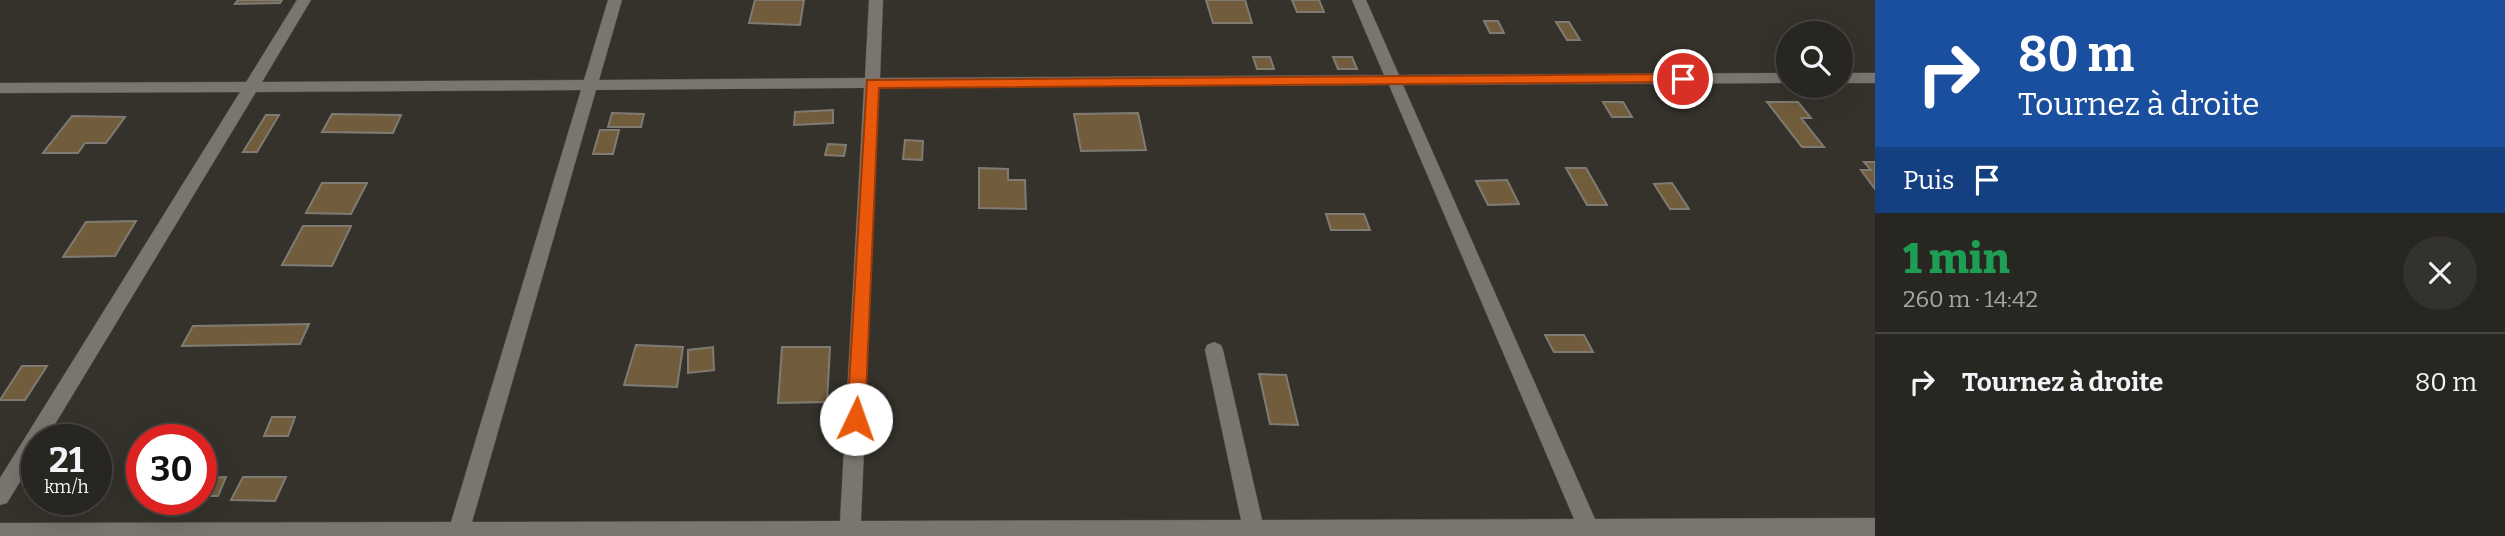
<!DOCTYPE html>
<html lang="fr">
<meta charset="utf-8">
<style>
:root{--surface:#282621;--page:#34322e;--text:#f1f3f6;--muted:#a5a5a5;--line:#44433f}
body{margin:0;font-family:Bitter,serif;background:var(--page);color:var(--text);height:100vh;display:flex;flex-direction:column;font-size:26px;white-space:nowrap}
*{box-sizing:border-box;margin:0}
p{font-size:23px;color:var(--muted)}
.icon{flex:none;width:38px;height:38px;fill:none;stroke:currentColor;stroke-width:2;stroke-linecap:round;stroke-linejoin:round}
.map{position:relative;flex:1;overflow:hidden}
.details{display:flex;flex-direction:column;background:var(--surface);width:630px}
.details>*{flex:none}
.guide{background:#1a4fa0;color:#fff;overflow:hidden}
.controls{position:absolute;left:1776px;top:21px;display:grid;gap:14px}
.controls a{display:grid;place-items:center;width:77px;height:77px;border-radius:50%;background:var(--surface);box-shadow:0 7px 28px #0002,0 0 0 2px var(--line);font-size:35px}
.speed{position:absolute;left:21px;top:424px;display:flex;gap:14px;font-size:35px;font-weight:700;text-align:center}
.speed>*{display:grid;place-content:center;width:91px;height:91px;border-radius:50%;background:var(--surface);box-shadow:0 7px 28px #0002,0 0 0 2px var(--line);line-height:1}
.speed small{font-size:18px;font-weight:400}
.speed .limit{border:10px solid #d22;background:#fff;color:#111}
.pin{position:absolute;display:grid;place-items:center;width:60px;height:60px;color:#fff;margin:-30px;border:4px solid #fff;border-radius:50%;box-shadow:0 2px 7px #0007}
.me{position:absolute;width:77px;margin:-38px;rotate:3deg;stroke-linejoin:round;filter:drop-shadow(0 0 5px #0008)}
.turn{display:flex;align-items:center;gap:24px;height:147px;padding:0 28px;font-size:32px}
.turn .icon{width:91px;height:91px;stroke-width:2.5}
.turn b{display:block;font-size:49px;line-height:60px}
.then{display:flex;align-items:center;height:66px;padding:0 28px;background:#0003;gap:14px;font-size:26px}
.round{display:grid;place-items:center;flex:none;width:74px;height:74px;border-radius:37px;background:var(--page)}
.headline{display:flex;align-items:center;justify-content:space-between;height:119px;padding:0 28px}
h1{font-size:42px;font-weight:800;line-height:52px;color:#1e9e55}
ul{padding:0;list-style:none}
li{display:flex;align-items:center;gap:21px;height:98px;padding:0 28px;border-top:2px solid var(--line)}
li div{flex:1}
li b{display:block;font-size:26px}
li em{font-style:normal}
main{display:flex;flex:1;min-height:0}
.map>svg:first-child{display:block}
.building{fill:#715d3b;stroke:#7f7b74;stroke-width:2}
.lines{fill:none;stroke-linecap:round;stroke-linejoin:round}
.minor-casing{stroke:#514e49;stroke-width:1}
.minor{fill:#7a756f;fill-rule:evenodd}
.route{fill:#ea580c;stroke:#983908;stroke-width:2}
</style>
<main>
<div class="map">
<svg width="1875" height="536" viewBox="0 0 1875 536">
<rect width="100%" height="100%" fill="#35322c"/>
<g class="building">
<polygon points="238,0 282,0 280,3 235,4"/>
<polygon points="755,0 804,0 800,25 749,23"/>
<polygon points="1206,0 1245,0 1252,23 1213,23"/>
<polygon points="1292,0 1319,0 1324,12 1297,12"/>
<polygon points="1484,21 1498,21 1504,33 1490,33"/>
<polygon points="1556,22 1569,22 1580,40 1567,40"/>
<polygon points="1253,57 1270,57 1274,69 1257,69"/>
<polygon points="1333,57 1352,57 1357,69 1338,69"/>
<polygon points="1603,102 1623,102 1632,117 1612,117"/>
<polygon points="1767,102 1798,102 1811,118 1801,118 1824,147 1802,147"/>
<polygon points="833,110 833,123 794,125 795,112"/>
<polygon points="612,113 644,114 641,127 608,127"/>
<polygon points="1138,113 1146,150 1081,151 1074,114"/>
<polygon points="332,114 401,115 393,133 322,132"/>
<polygon points="266,115 279,115 257,152 243,152"/>
<polygon points="72,116 125,117 106,143 85,143 78,153 43,153"/>
<polygon points="600,130 619,130 613,154 593,154"/>
<polygon points="905,140 923,141 922,160 903,159"/>
<polygon points="828,144 846,145 844,156 825,155"/>
<polygon points="1864,162 1875,162 1875,189 1861,170 1871,170"/>
<polygon points="979,168 1008,169 1008,180 1025,180 1026,209 979,208"/>
<polygon points="1566,168 1586,168 1607,205 1587,205"/>
<polygon points="1507,180 1519,204 1488,205 1476,181"/>
<polygon points="322,183 367,183 351,214 306,213"/>
<polygon points="1672,183 1689,209 1670,209 1654,184"/>
<polygon points="1326,214 1364,214 1370,230 1331,230"/>
<polygon points="136,221 115,256 63,257 86,222"/>
<polygon points="303,226 351,226 332,266 282,265"/>
<polygon points="309,324 300,344 182,346 193,326"/>
<polygon points="1545,335 1584,335 1593,352 1554,352"/>
<polygon points="636,345 683,347 677,387 624,385"/>
<polygon points="713,347 714,370 688,373 688,350"/>
<polygon points="782,347 830,347 827,402 778,403"/>
<polygon points="22,366 47,366 25,400 0,400"/>
<polygon points="1259,374 1286,375 1298,425 1270,424"/>
<polygon points="272,417 295,417 288,436 264,436"/>
<polygon points="226,477 218,496 201,496 201,478"/>
<polygon points="243,477 286,477 275,501 231,500"/>
</g>
<g class="lines">
<g class="minor-casing">
<g id="minor">
<path d="M 297,0 L 311,0 L 262,82 L 584,80 L 608,0 L 622,0 L 599,80 L 865,78 L 869,0 L 883,0 L 880,78 L 1384,75 L 1352,0 L 1366,0 L 1399,75 L 1788,73 L 1788,83 L 1403,85 L 1595,519 L 1875,518 L 1875,536 L 0,536 L 0,523 L 451,522 L 581,90 L 256,92 L 46,439 L 37,439 L 37,454 L 7,503 L 0,505 L 0,478 L 240,92 L 0,93 L 0,83 L 246,82 ZM 1389,85 L 1574,519 L 1262,520 L 1223,350 L 1221,345 L 1214,342 L 1207,345 L 1205,350 L 1241,520 L 861,521 L 879,88 ZM 864,88 L 840,521 L 472,522 L 596,90 Z"/>
<rect x="1841" y="73" width="34" height="10"/>
</g>
</g>
<use href="#minor" class="minor"/>
</g>
<polygon class="route" points="1683,74 1690,79 1688,82 879,88 865,419 862,424 856,427 850,424 847,419 867,80"/>
</svg>
<div class="controls">
<a><svg class="icon" aria-label="search" viewBox="0 0 24 24"><circle cx="10" cy="10" r="6"/><path d="M15 15l6 6"/></svg></a>
</div>
<div class="speed"><div>21<small>km/h</small></div><div class="limit">30</div></div>
<div class="pin" style="left:1683px;top:79px;background:#d93025"><svg class="icon" aria-label="arrive" viewBox="0 0 24 24"><path d="M6 21V4h12l-3 4 3 4H6"/></svg></div>
<svg class="me" style="left:856px;top:419px" viewBox="-20 -20 40 40"><circle r="19" fill="#fff"/><path d="M0-13L10 11 0 6-10 11z" fill="#ea580c"/></svg>
</div>
<section class="details">
<div class="guide">
<div class="turn"><svg class="icon" aria-label="right" viewBox="0 0 24 24"><path d="M7 20v-9h11M14 6l5 5-5 5"/></svg><div><b>80 m</b>Tournez à droite</div></div>
<div class="then">Puis<svg class="icon" aria-label="arrive" viewBox="0 0 24 24"><path d="M6 21V4h12l-3 4 3 4H6"/></svg></div>
</div>
<div class="headline"><div><h1>1 min</h1><p>260 m · 14:42</p></div><a class="round"><svg class="icon" aria-label="close" viewBox="0 0 24 24"><path d="M6 6l12 12M18 6L6 18"/></svg></a></div>
<ul>
<li><svg class="icon" aria-label="right" viewBox="0 0 24 24"><path d="M7 20v-9h11M14 6l5 5-5 5"/></svg><div><b>Tournez à droite</b></div><em>80 m</em></li>
</ul>
</section>
</main>
